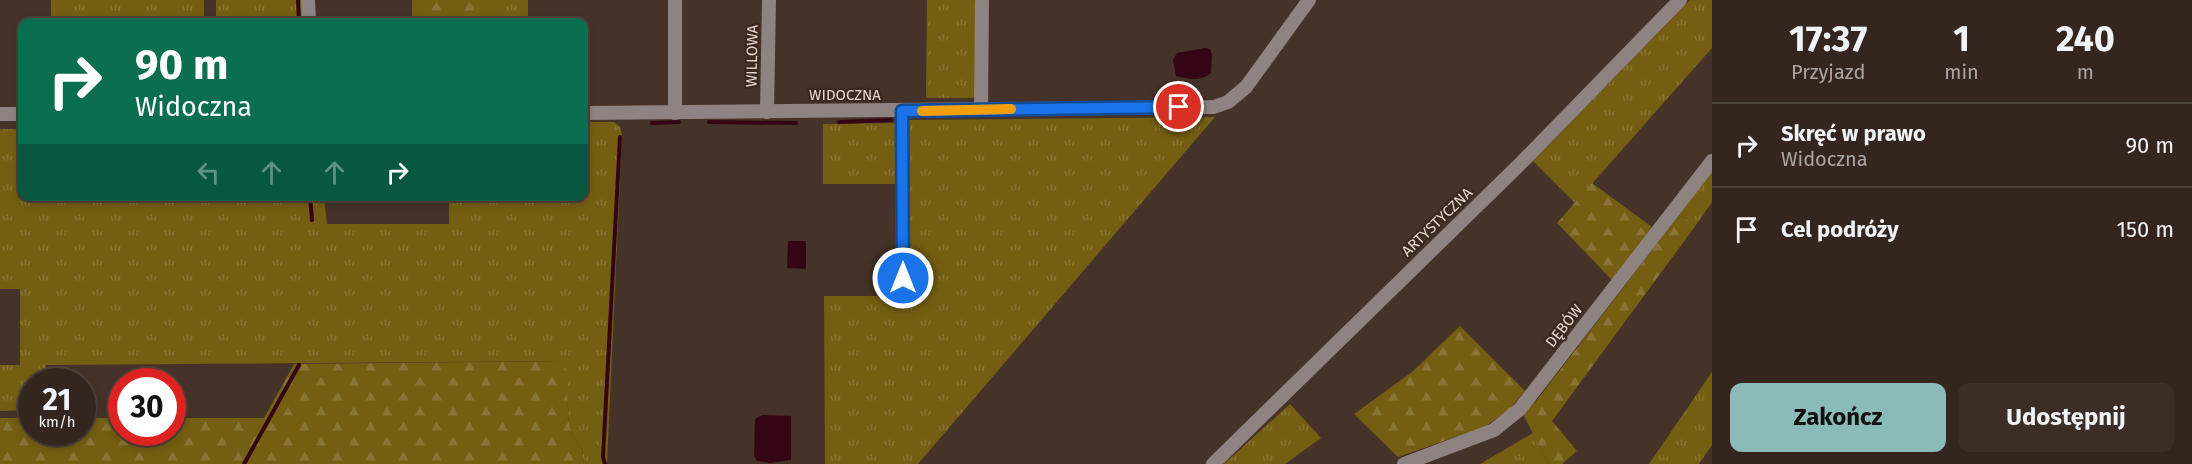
<!DOCTYPE html>
<html lang="pl">
<meta charset="utf-8">
<style>
:root{--surface:#34261e;--page:#3c2e27;--text:#f1f3f6;--muted:#a9a5a4;--line:#4e433c;--accent:#8bbbb9}
body{margin:0;font-family:"Fira Sans",sans-serif;background:var(--page);color:var(--text);height:100vh;display:flex;flex-direction:column;font-size:22px;white-space:nowrap}
*{box-sizing:border-box;margin:0}
p{font-size:20px;color:var(--muted)}
.icon{flex:none;width:33px;height:33px;fill:none;stroke:currentColor;stroke-width:2;stroke-linecap:round;stroke-linejoin:round}
.map{position:relative;flex:1;overflow:hidden}
.sheet{display:flex;flex-direction:column;background:var(--surface);width:480px}
.sheet>*{flex:none}
.banner{position:absolute;left:18px;top:18px;width:570px;height:183px;border-radius:12px;box-shadow:0 3px 9px #0003,0 0 0 2px var(--line);background:#0b6e4f;color:#fff;overflow:hidden}
.speed{position:absolute;left:18px;top:368px;display:flex;gap:12px;font-size:30px;font-weight:700;text-align:center}
.speed>*{display:grid;place-content:center;width:78px;height:78px;border-radius:50%;background:var(--surface);box-shadow:0 3px 9px #0003,0 0 0 2px var(--line);line-height:1}
.speed small{font-size:15px;font-weight:400}
.speed .limit{border:9px solid #d22;background:#fff;color:#111}
.pin{position:absolute;display:grid;place-items:center;width:51px;height:51px;color:#fff;margin:-26px;border:3px solid #fff;border-radius:50%;box-shadow:0 2px 6px #0007}
.me{position:absolute;width:66px;margin:-33px;rotate:0deg;stroke-linejoin:round;filter:drop-shadow(0 0 4px #0008)}
.turn{display:flex;align-items:center;gap:21px;height:126px;padding:0 18px;font-size:27px}
.turn .icon{width:78px;height:78px;stroke-width:2.5}
.turn b{display:block;font-size:42px;line-height:51px}
.lanes{display:flex;align-items:center;height:57px;padding:0 18px;background:#0003;justify-content:center;gap:30px;direction:ltr}
.lanes .off{opacity:.35}
.eta{display:flex;justify-content:space-evenly;align-items:center;height:102px;text-align:center}
.eta b{font-size:36px;font-weight:700;line-height:42px}
.action{display:flex;gap:12px;margin-top:auto;padding:12px 18px}
.action a{flex:1;height:69px;border-radius:12px;background:var(--accent);color:#111;font-size:24px;font-weight:700;line-height:69px;text-align:center}
.action a+a{background:var(--page);color:var(--text)}
ul{padding:0;list-style:none}
li{display:flex;align-items:center;gap:18px;height:84px;padding:0 18px;border-top:2px solid var(--line)}
li div{flex:1}
li b{display:block;font-size:22px}
li em{font-style:normal}
main{display:flex;flex:1;min-height:0}
.map>svg:first-child{display:block}
.grass{fill:url(#grass-tufts)}
.forest{fill:url(#forest-firs)}
.water{fill:#340615}
.lines{fill:none;stroke-linecap:round;stroke-linejoin:round}
.stream{stroke:#340615;stroke-width:4}
.minor{stroke:#8f8381;stroke-width:14}
.route-casing{stroke:#114b97;stroke-width:15}
.route{stroke:#1a73e8;stroke-width:10}
.slow{stroke:#f59e0b;stroke-width:10}
.labels{text-anchor:middle;dominant-baseline:central;stroke-width:4.5;stroke-linejoin:round;paint-order:stroke}
.street-label{font-size:15px;fill:#e5d8d2;stroke:#3b281e}
</style>
<main>
<div class="map">
<svg width="1712" height="464" viewBox="0 0 1712 464">
<defs>
<pattern id="grass-tufts" width="24" height="20" patternUnits="userSpaceOnUse" patternTransform="scale(1.5)"><rect width="24" height="20" fill="#745e12"/><path d="M3 7l-1-3M5 7V3M7 7l1-3M15 17l-1-3M17 17v-4M19 17l1-3" fill="none" stroke="#887434"/></pattern>
<pattern id="forest-firs" width="22" height="20" patternUnits="userSpaceOnUse" patternTransform="scale(1.5)"><rect width="22" height="20" fill="#745e12"/><path d="M5 1l3.5 6h-7zM16 11l3.5 6h-7z" fill="#887434"/></pattern>
</defs>
<rect width="100%" height="100%" fill="#453228"/>
<g class="grass">
<polygon points="51,0 204,0 204,22 149,22 149,18 51,19"/>
<polygon points="216,0 304,0 305,22 216,22"/>
<rect x="491" y="0" width="37" height="22"/>
<polygon points="927,0 977,0 975,98 926,98"/>
<polygon points="1690,0 1712,0 1712,48 1575,203 1533,161"/>
<polygon points="1215,117 918,464 825,464 824,296 908,296 908,120"/>
<polygon points="584,122 614,122 620,127 622,134 607,464 584,464 582,449 573,437 569,424 564,361 46,365 45,381 32,381 31,410 0,411 0,365 20,365 20,289 0,289 0,129 22,129 22,196 324,197 327,224 449,224 449,197 584,196"/>
<polygon points="896,123 896,184 823,184 823,124"/>
<polygon points="1712,171 1712,202 1696,225 1679,215"/>
<polygon points="1712,372 1712,445 1699,464 1649,464"/>
<polygon points="1290,404 1321,438 1285,464 1224,464"/>
<polygon points="1533,433 1549,464 1480,464"/>
</g>
<g class="forest">
<rect x="412" y="0" width="79" height="22"/>
<polygon points="1592,183 1652,227 1612,280 1557,223"/>
<polygon points="1679,215 1696,225 1552,421 1577,451 1562,464 1549,464 1523,414 1537,400"/>
<polygon points="1460,326 1525,391 1508,411 1484,427 1398,457 1354,414 1412,372"/>
<polygon points="565,361 569,424 573,437 582,449 584,464 0,464 0,418 31,418 32,432 82,432 83,418 121,418 122,432 172,432 173,418 264,418 294,364"/>
</g>
<g class="water">
<path d="M 1205,48 L 1210,49 L 1212,55 L 1211,73 C 1201,82 1187,79 1176,76 L 1173,60 L 1177,53 Z"/>
<polygon points="788,241 806,241 806,269 787,268"/>
<polygon points="762,415 791,416 791,460 770,463 757,461 754,456 755,419"/>
</g>
<g class="lines">
<g class="stream">
<polyline points="298,0 299,22"/>
<polyline points="709,122 796,123"/>
<polyline points="839,122 891,120"/>
<polyline points="652,123 679,122"/>
<polyline points="310,196 312,220"/>
<polyline points="244,464 299,365"/>
<polyline points="605,464 603,457 620,137"/>
</g>
<g class="minor">
<polyline points="308,0 309,22"/>
<polyline points="981,110 982,0"/>
<polyline points="902,111 903,278"/>
<polyline points="767,112 769,0"/>
<polyline points="584,113 1214,107 1228,102 1246,87 1309,0"/>
<polyline points="675,113 675,0"/>
<polyline points="0,114 22,114"/>
<polyline points="1213,464 1522,162 1680,0"/>
<polyline points="1404,464 1494,430 1520,409 1712,161"/>
</g>
</g>
<g class="lines">
<g class="route-casing">
<polyline id="route" points="903,278 902,111 1179,107"/>
</g>
<use href="#route" class="route"/>
<polyline class="slow" points="922,111 1011,109"/>
</g>
<g class="labels">
<g class="street-label">
<text transform="translate(752 56) rotate(-89)">WILLOWA</text>
<text x="845" y="95">WIDOCZNA</text>
<text transform="translate(1437 222) rotate(-44)">ARTYSTYCZNA</text>
<text transform="translate(1564 326) rotate(-52)">DĘBÓW</text>
</g>
</g>
</svg>
<div class="speed"><div>21<small>km/h</small></div><div class="limit">30</div></div>
<div class="pin" style="left:1179px;top:107px;background:#d93025"><svg class="icon" aria-label="arrive" viewBox="0 0 24 24"><path d="M6 21V4h12l-3 4 3 4H6"/></svg></div>
<svg class="me" style="left:903px;top:278px" viewBox="-20 -20 40 40"><circle r="17" fill="#1a73e8" stroke="#fff" stroke-width="3"/><path d="M0-11L8 9 0 5-8 9z" fill="#fff"/></svg>
<div class="banner">
<div class="turn"><svg class="icon" aria-label="right" viewBox="0 0 24 24"><path d="M7 20v-9h11M14 6l5 5-5 5"/></svg><div><b>90 m</b>Widoczna</div></div>
<div class="lanes"><svg class="icon off" aria-label="left" viewBox="0 0 24 24"><path d="M17 20v-9H6M10 6l-5 5 5 5"/></svg><svg class="icon off" aria-label="ahead" viewBox="0 0 24 24"><path d="M12 20V5M6 11l6-6 6 6"/></svg><svg class="icon off" aria-label="ahead" viewBox="0 0 24 24"><path d="M12 20V5M6 11l6-6 6 6"/></svg><svg class="icon" aria-label="right" viewBox="0 0 24 24"><path d="M7 20v-9h11M14 6l5 5-5 5"/></svg></div>
</div>
</div>
<section class="sheet">
<div class="eta">
<div><b>17:37</b><p>Przyjazd</p></div>
<div><b>1</b><p>min</p></div>
<div><b>240</b><p>m</p></div>
</div>
<ul>
<li><svg class="icon" aria-label="right" viewBox="0 0 24 24"><path d="M7 20v-9h11M14 6l5 5-5 5"/></svg><div><b>Skręć w prawo</b><p>Widoczna</p></div><em>90 m</em></li>
<li><svg class="icon" aria-label="arrive" viewBox="0 0 24 24"><path d="M6 21V4h12l-3 4 3 4H6"/></svg><div><b>Cel podróży</b></div><em>150 m</em></li>
</ul>
<div class="action"><a>Zakończ</a><a>Udostępnij</a></div>
</section>
</main>
